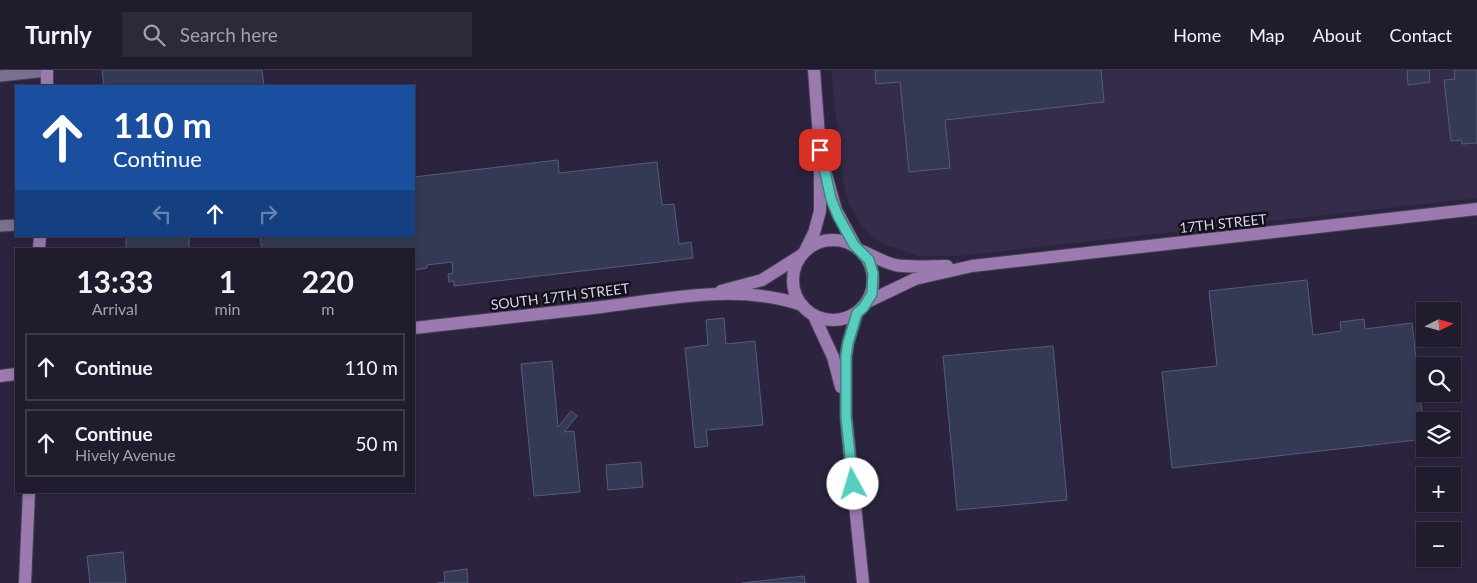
<!DOCTYPE html>
<meta charset="utf-8">
<style>
:root{--surface:#211b2e;--page:#2d283a;--text:#f1f3f6;--muted:#a2a1aa;--line:#3e394a}
body{margin:0;font-family:Lato,sans-serif;background:var(--page);color:var(--text);height:100vh;display:flex;flex-direction:column;font-size:19px;white-space:nowrap}
*{box-sizing:border-box;margin:0}
p{font-size:16px;color:var(--muted)}
.icon{flex:none;width:28px;height:28px;fill:none;stroke:currentColor;stroke-width:2;stroke-linecap:round;stroke-linejoin:round}
.map{position:relative;flex:1;overflow:hidden}
.drawer{position:absolute;left:15px;top:178px;width:400px;height:245px;display:flex;flex-direction:column;background:var(--surface);border-radius:0px;box-shadow:0 2px 8px #0003,0 0 0 1px var(--line)}
.drawer>*{flex:none}
.top-card{position:absolute;left:15px;top:15px;width:400px;height:152px;border-radius:0px;box-shadow:0 2px 8px #0003,0 0 0 1px var(--line);background:#1a4fa0;color:#fff;overflow:hidden}
.needle{width:32px;rotate:84deg}
.controls{position:absolute;left:1416px;top:232px;display:grid;gap:10px}
.controls a{display:grid;place-items:center;width:45px;height:45px;border-radius:0px;background:var(--surface);box-shadow:0 2px 8px #0003,0 0 0 1px var(--line);font-size:25px}
.pin{position:absolute;display:grid;place-items:center;width:42px;height:42px;color:#fff;margin:-21px;border-radius:10px;box-shadow:0 2px 8px #0006}
.me{position:absolute;width:55px;margin:-28px;rotate:354deg;stroke-linejoin:round;filter:drop-shadow(0 0 4px #0008)}
.turn{display:flex;align-items:center;gap:18px;height:105px;padding:0 15px;font-size:22px}
.turn .icon{width:65px;height:65px;stroke-width:2.5}
.turn b{display:block;font-size:35px;line-height:42px}
.lanes{display:flex;align-items:center;height:48px;padding:0 15px;background:#0003;justify-content:center;gap:25px;direction:ltr}
.lanes .off{opacity:.35}
.eta{display:flex;justify-content:space-evenly;align-items:center;height:85px;text-align:center}
.eta b{font-size:30px;font-weight:700;line-height:35px}
ul{padding:0;list-style:none}
li{display:flex;align-items:center;gap:15px;height:68px;margin:0 10px 8px;padding:0 5px;border:2px solid var(--line);border-radius:0px}
li div{flex:1}
li b{display:block;font-size:19px}
li em{font-style:normal}
header{display:flex;align-items:center;gap:30px;box-sizing:border-box;height:70px;padding:0 25px;background:var(--surface);border-bottom:1px solid var(--line)}
header strong{font-size:24px}
nav{display:flex;gap:28px;margin-inline-start:auto;font-size:18px}
.search{width:350px;height:45px;background:var(--page);display:flex;align-items:center;gap:12px;box-sizing:border-box;padding:0 18px;border-radius:0px;color:var(--muted);font-size:19px}
.map>svg:first-child{display:block}
.built{fill:#352b4b}
.building{fill:#343a55;stroke:#555c79}
.lines{fill:none;stroke-linecap:round;stroke-linejoin:round}
.street-casing{stroke:#484057;stroke-width:13}
.secondary-casing{stroke:#484057;stroke-width:14}
.street{stroke:#79708f;stroke-width:11}
.secondary{stroke:#9b7baf;stroke-width:12}
.route-casing{stroke:#3a867c;stroke-width:12}
.route{stroke:#59cebf;stroke-width:9}
.labels{text-anchor:middle;dominant-baseline:central;stroke-width:5;stroke-linejoin:round;paint-order:stroke}
.street-label{font-size:14px;fill:#dad5e7;stroke:#130f1b}
</style>
<header>
<strong>Turnly</strong>
<div class="search"><svg class="icon" aria-label="search" viewBox="0 0 24 24"><circle cx="10" cy="10" r="6"/><path d="M15 15l6 6"/></svg>Search here</div>
<nav><a>Home</a><a>Map</a><a>About</a><a>Contact</a></nav>
</header>
<div class="map">
<svg width="1477" height="513" viewBox="0 0 1477 513">
<rect width="100%" height="100%" fill="#2c243e"/>
<polygon class="built" points="831,0 1477,0 1477,128 959,186 917,186 879,172 863,157 849,135 843,112"/>
<g class="building">
<polygon points="102,0 262,0 264,15 104,16"/>
<polygon points="875,0 1101,0 1104,32 945,50 950,98 909,102 900,12 876,14"/>
<polygon points="1407,0 1429,0 1430,12 1408,15"/>
<polygon points="1454,0 1477,0 1477,73 1462,74 1461,70 1451,71 1444,10 1455,9"/>
<polygon points="558,90 559,103 657,92 662,135 674,134 679,174 691,172 693,188 454,216 454,211 449,212 448,204 453,203 452,192 427,195 427,198 414,200 414,179 262,179 260,166 414,166 414,107"/>
<polygon points="126,166 189,166 189,179 223,179 126,179"/>
<polygon points="1307,210 1313,265 1341,261 1340,252 1364,249 1365,259 1412,253 1425,369 1172,398 1162,302 1217,296 1209,221"/>
<polygon points="724,248 726,274 755,271 763,355 706,360 708,376 695,378 685,278 708,275 706,250"/>
<polygon points="1053,276 1067,430 957,440 943,286"/>
<polygon points="552,291 558,357 571,341 577,346 564,362 574,361 580,422 534,426 521,294"/>
<polygon points="641,392 643,417 608,420 606,395"/>
<polygon points="123,482 126,513 90,513 87,486"/>
<polygon points="467,499 468,513 437,513 445,512 444,502"/>
<polygon points="804,506 805,513 742,513"/>
</g>
<g class="lines">
<g class="street-casing">
<g id="street">
<polyline points="0,6 47,1"/>
<polyline points="0,156 16,155"/>
</g>
</g>
<g class="secondary-casing">
<g id="secondary">
<polyline points="47,16 47,0"/>
<polyline points="826,104 836,140 855,175"/>
<circle cx="833" cy="210" r="40"/>
<polyline points="39,179 40,166"/>
<polyline points="806,179 814,163 820,141 820,80 814,0"/>
<path d="M 862,181 C 873,186 883,192 895,195 C 912,198 930,196 947,196"/>
<polyline points="721,221 762,210 800,186"/>
<polyline points="867,232 915,209 972,196 1477,139"/>
<polyline points="857,243 848,273 846,286 846,347 863,513"/>
<polyline points="814,246 833,287 841,317"/>
<path d="M 414,258 C 477,251 539,244 602,237 C 667,229 738,213 802,235"/>
<polyline points="0,306 16,304"/>
<polyline points="25,513 29,421"/>
</g>
</g>
<use href="#street" class="street"/>
<use href="#secondary" class="secondary"/>
</g>
<g class="lines">
<g class="route-casing">
<polyline id="route" points="820,80 831,129 838,146 854,175 869,190 873,203 872,224 863,238 857,243 848,273 846,286 846,347 853,414"/>
</g>
<use href="#route" class="route"/>
</g>
<g class="labels">
<g class="street-label">
<text transform="translate(1223 153) rotate(-6)">17TH STREET</text>
<text transform="translate(560 226) rotate(-7)">SOUTH 17TH STREET</text>
</g>
</g>
</svg>
<div class="controls">
<a><svg class="needle" viewBox="-14 -14 28 28"><path d="M0-13l5 13h-10z" fill="#e53935"/><path d="M0 13l5-13h-10z" fill="#a2a1aa"/></svg></a>
<a><svg class="icon" aria-label="search" viewBox="0 0 24 24"><circle cx="10" cy="10" r="6"/><path d="M15 15l6 6"/></svg></a>
<a><svg class="icon" aria-label="layers" viewBox="0 0 24 24"><path d="M12 4l9 5-9 5-9-5zM3 14l9 5 9-5"/></svg></a>
<a>+</a>
<a>−</a>
</div>
<div class="pin" style="left:820px;top:80px;background:#d93025"><svg class="icon" aria-label="arrive" viewBox="0 0 24 24"><path d="M6 21V4h12l-3 4 3 4H6"/></svg></div>
<svg class="me" style="left:853px;top:414px" viewBox="-20 -20 40 40"><circle r="19" fill="#fff"/><path d="M0-13L10 11 0 6-10 11z" fill="#59cebf"/></svg>
<div class="top-card">
<div class="turn"><svg class="icon" aria-label="ahead" viewBox="0 0 24 24"><path d="M12 20V5M6 11l6-6 6 6"/></svg><div><b>110 m</b>Continue</div></div>
<div class="lanes"><svg class="icon off" aria-label="left" viewBox="0 0 24 24"><path d="M17 20v-9H6M10 6l-5 5 5 5"/></svg><svg class="icon" aria-label="ahead" viewBox="0 0 24 24"><path d="M12 20V5M6 11l6-6 6 6"/></svg><svg class="icon off" aria-label="right" viewBox="0 0 24 24"><path d="M7 20v-9h11M14 6l5 5-5 5"/></svg></div>
</div>
<section class="drawer">
<div class="eta">
<div><b>13:33</b><p>Arrival</p></div>
<div><b>1</b><p>min</p></div>
<div><b>220</b><p>m</p></div>
</div>
<ul>
<li><svg class="icon" aria-label="ahead" viewBox="0 0 24 24"><path d="M12 20V5M6 11l6-6 6 6"/></svg><div><b>Continue</b></div><em>110 m</em></li>
<li><svg class="icon" aria-label="ahead" viewBox="0 0 24 24"><path d="M12 20V5M6 11l6-6 6 6"/></svg><div><b>Continue</b><p>Hively Avenue</p></div><em>50 m</em></li>
</ul>
</section>
</div>
